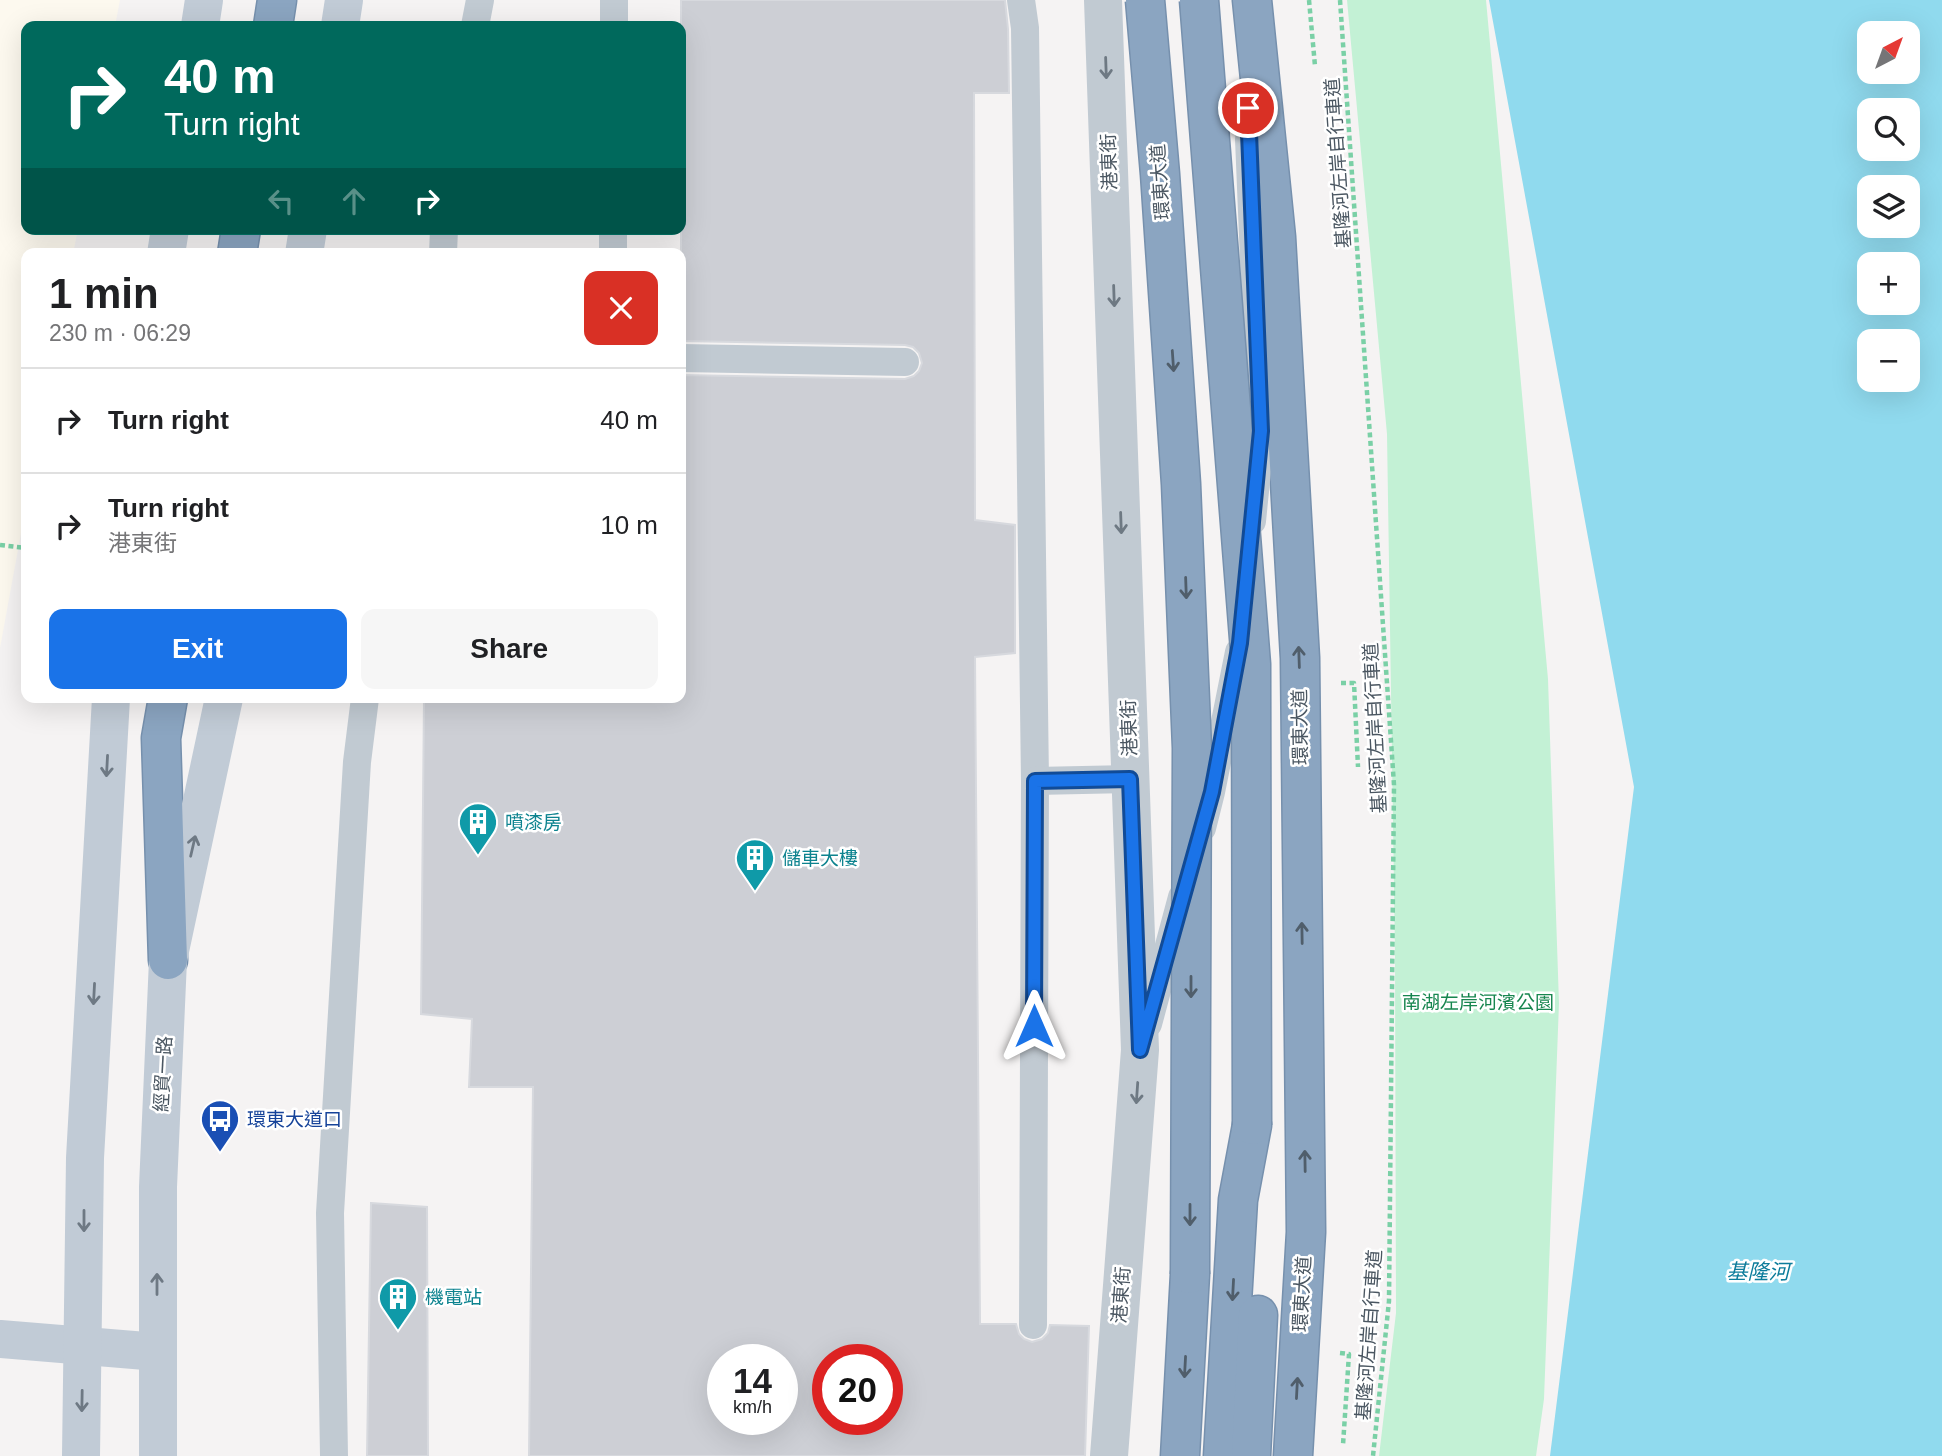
<!DOCTYPE html>
<meta charset="utf-8">
<style>
:root{--surface:#fff;--page:#f6f6f6;--text:#202124;--muted:#757577;--line:#e0e0e0;--accent:#1a73e8}
body{margin:0;font-family:Helvetica,"Noto Sans TC",sans-serif;background:var(--page);color:var(--text);height:100vh;display:flex;flex-direction:column;font-size:26px;white-space:nowrap}
*{box-sizing:border-box;margin:0}
p{font-size:23px;color:var(--muted)}
.icon{flex:none;width:38px;height:38px;fill:none;stroke:currentColor;stroke-width:2;stroke-linecap:round;stroke-linejoin:round}
.map{position:relative;flex:1;overflow:hidden}
.drawer{position:absolute;left:21px;top:248px;width:665px;height:455px;display:flex;flex-direction:column;background:var(--surface);border-radius:14px;box-shadow:0 7px 28px #0002}
.drawer>*{flex:none}
.guide{position:absolute;left:21px;top:21px;width:665px;height:214px;border-radius:14px;box-shadow:0 7px 28px #0002;background:#00695c;color:#fff;overflow:hidden}
.needle{width:46px;rotate:41deg}
.buttons{position:absolute;left:1857px;top:21px;display:grid;gap:14px}
.buttons a{display:grid;place-items:center;width:63px;height:63px;border-radius:14px;background:var(--surface);box-shadow:0 7px 28px #0002;font-size:35px}
.speed{position:absolute;left:707px;top:1344px;display:flex;gap:14px;font-size:35px;font-weight:700;text-align:center}
.speed>*{display:grid;place-content:center;width:91px;height:91px;border-radius:50%;background:var(--surface);box-shadow:0 7px 28px #0002;line-height:1}
.speed small{font-size:18px;font-weight:400}
.speed .limit{border:10px solid #d22;background:#fff;color:#111}
.pin{position:absolute;display:grid;place-items:center;width:60px;height:60px;color:#fff;margin:-30px;border:4px solid #fff;border-radius:50%;box-shadow:0 2px 7px #0007}
.me{position:absolute;width:77px;margin:-38px;rotate:0deg;stroke-linejoin:round;filter:drop-shadow(0 0 5px #0008)}
.turn{display:flex;align-items:center;gap:24px;height:147px;padding:0 28px;font-size:32px}
.turn .icon{width:91px;height:91px;stroke-width:2.5}
.turn b{display:block;font-size:49px;line-height:60px}
.lanes{display:flex;align-items:center;height:66px;padding:0 28px;background:#0003;justify-content:center;gap:35px;direction:ltr}
.lanes .off{opacity:.35}
.round{display:grid;place-items:center;flex:none;width:74px;height:74px;border-radius:14px;background:var(--page)}
.summary{display:flex;align-items:center;justify-content:space-between;height:119px;padding:0 28px}
h1{font-size:42px;font-weight:700;line-height:52px}
.action{display:flex;gap:14px;margin-top:auto;padding:14px 28px}
.action a{flex:1;height:80px;border-radius:14px;background:var(--accent);color:#fff;font-size:28px;font-weight:700;line-height:80px;text-align:center}
.action a+a{background:var(--page);color:var(--text)}
ul{padding:0;list-style:none}
li{display:flex;align-items:center;gap:21px;height:105px;padding:0 28px;border-top:2px solid var(--line)}
li div{flex:1}
li b{display:block;font-size:26px}
li em{font-style:normal}
.map>svg:first-child{display:block}
.commercial{fill:#fdf9ef}
.green{fill:#c3f1d5}
.water{fill:#90daee;fill-rule:evenodd}
.building{fill:#cdcfd5;stroke:#d7d9de;stroke-width:2;fill-rule:evenodd}
.lines{fill:none;stroke-linecap:round;stroke-linejoin:round}
.highway-casing{stroke:#7690ad;stroke-width:41}
.path{stroke:#7ad0a6;stroke-width:4.5;stroke-dasharray:5 3.5;stroke-linecap:butt}
.lane{stroke:#c1cad2;stroke-width:28}
.street{stroke:#c1cad2;stroke-width:38}
.secondary{stroke:#c1cbd6;stroke-width:38}
.highway{stroke:#8ba5c1;stroke-width:38}
.highway-bridge-casing{stroke:#7690ad;stroke-width:41;stroke-linecap:butt}
.highway-bridge{stroke:#8ba5c1;stroke-width:38}
.oneway{stroke:#6e7983}
.oneway2{stroke:#505e6b}
.oneway3{stroke:#6e7984}
.route-casing{stroke:#114b97;stroke-width:18}
.route{stroke:#1a73e8;stroke-width:12}
.labels{text-anchor:middle;dominant-baseline:central;stroke-width:5;stroke-linejoin:round;paint-order:stroke}
.street-label{font-size:19px;fill:#4a5661;stroke:#fff}
.culture-label{font-size:19px;fill:#0d838f;stroke:#fff;text-anchor:start}
.park-label{font-size:19px;fill:#17864f;stroke:#fff}
.transit-label{font-size:19px;fill:#164399;stroke:#fff;text-anchor:start}
.water-label{font-size:21px;font-style:italic;fill:#0c7c9b;stroke:#fff}
</style>
<div class="map">
<svg width="1942" height="1456" viewBox="0 0 1942 1456">
<rect width="100%" height="100%" fill="#f5f3f3"/>
<polygon class="commercial" points="0,0 120,0 115,26 26,26 26,229 78,229 73,254 26,254 26,506 0,648"/>
<polygon class="green" points="1347,0 1486,0 1548,679 1559,1003 1544,1399 1536,1456 1379,1456 1396,1313 1395,952 1387,434"/>
<path class="water" d="M 1489,0 L 1942,0 L 1942,1456 L 1550,1456 L 1634,787 ZM 1869,33 L 1908,33 L 1908,72 L 1869,72 ZM 1908,110 L 1908,149 L 1869,149 L 1869,110 ZM 1908,187 L 1908,226 L 1869,226 L 1869,187 ZM 1869,264 L 1908,264 L 1908,303 L 1869,303 ZM 1869,341 L 1908,341 L 1908,380 L 1869,380 Z"/>
<g class="building">
<path d="M 681,0 L 1005,0 L 1008,29 L 1009,93 L 974,93 L 975,520 L 1015,525 L 1015,653 L 975,657 L 980,1324 L 1016,1324 L 1019,1334 L 1024,1339 L 1032,1342 L 1042,1339 L 1048,1333 L 1050,1325 L 1089,1326 L 1085,1456 L 529,1456 L 533,1087 L 469,1087 L 472,1019 L 421,1014 L 424,698 L 681,698 L 681,375 L 905,379 L 914,376 L 919,371 L 922,363 L 919,353 L 913,347 L 905,345 L 681,341 ZM 723,1360 L 782,1360 L 782,1419 L 723,1419 ZM 828,1360 L 887,1360 L 887,1419 L 828,1419 Z"/>
<polygon points="371,1203 427,1207 428,1456 367,1456"/>
</g>
<g class="lines">
<g class="highway-casing">
<g id="highway">
<polyline points="1252,0 1276,237 1300,658 1306,1232 1293,1456"/>
<polyline points="273,26 277,0"/>
<polyline points="237,254 241,229"/>
<polyline points="168,698 161,738 168,960"/>
<polyline points="1180,1456 1190,1274"/>
<polyline points="1223,1456 1238,1200 1252,1125"/>
<polyline points="1251,1456 1258,1315"/>
</g>
</g>
<g class="path">
<polyline points="1309,0 1315,66"/>
<polyline points="1340,0 1394,785 1389,1301 1373,1456"/>
<polyline points="0,545 26,548"/>
<polyline points="1341,683 1354,683 1358,767"/>
<polyline points="1340,1353 1349,1354 1343,1445"/>
</g>
<g class="lane">
<polyline points="1021,0 1025,28 1035,781 1033,1325"/>
<polyline points="475,26 480,0"/>
<polyline points="614,26 614,0"/>
<polyline points="1249,139 1261,431 1252,521"/>
<polyline points="443,254 444,229"/>
<polyline points="613,254 613,229"/>
<polyline points="681,358 905,362"/>
<polyline points="1035,781 1130,779"/>
<polyline points="1202,828 1211,792 1239,652"/>
<polyline points="1148,1024 1182,897"/>
<polyline points="334,1456 330,1213 357,762 365,698"/>
</g>
<polyline class="street" points="1103,0 1140,1050 1109,1456"/>
<g class="secondary">
<polyline points="200,26 204,0"/>
<polyline points="340,26 344,0"/>
<polyline points="166,254 170,229"/>
<polyline points="304,254 308,229"/>
<polyline points="0,1339 158,1352"/>
<polyline points="81,1456 85,1158 111,698"/>
<polyline points="158,1456 158,1187 168,960 224,698"/>
</g>
<use href="#highway" class="highway"/>
<g class="highway-bridge-casing">
<g id="highway-bridge">
<polyline points="1145,0 1160,174 1181,484 1192,748 1190,1274"/>
<polyline points="1199,0 1251,664 1252,1125"/>
</g>
</g>
<use href="#highway-bridge" class="highway-bridge"/>
</g>
<defs><path id="oneway-shaft" d="M-6 0H5M1.5-3L5.5 0L1.5 3" fill="none" stroke-width="1.6" stroke-linecap="round" stroke-linejoin="round" transform="scale(1.75)"/></defs>
<g class="oneway">
<use href="#oneway-shaft" transform="translate(1106 68) rotate(88)"/>
<use href="#oneway-shaft" transform="translate(1114 296) rotate(88)"/>
<use href="#oneway-shaft" transform="translate(1121 523) rotate(88)"/>
<use href="#oneway-shaft" transform="translate(1137 1093) rotate(94)"/>
</g>
<g class="oneway2">
<use href="#oneway-shaft" transform="translate(1173 361) rotate(86)"/>
<use href="#oneway-shaft" transform="translate(1186 588) rotate(88)"/>
<use href="#oneway-shaft" transform="translate(1299 657) rotate(-92)"/>
<use href="#oneway-shaft" transform="translate(1302 933) rotate(-91)"/>
<use href="#oneway-shaft" transform="translate(1191 987) rotate(90)"/>
<use href="#oneway-shaft" transform="translate(1305 1161) rotate(-91)"/>
<use href="#oneway-shaft" transform="translate(1190 1215) rotate(90)"/>
<use href="#oneway-shaft" transform="translate(1233 1290) rotate(93)"/>
<use href="#oneway-shaft" transform="translate(1185 1367) rotate(93)"/>
<use href="#oneway-shaft" transform="translate(1297 1388) rotate(-87)"/>
</g>
<g class="oneway3">
<use href="#oneway-shaft" transform="translate(107 766) rotate(93)"/>
<use href="#oneway-shaft" transform="translate(193 846) rotate(-77)"/>
<use href="#oneway-shaft" transform="translate(94 994) rotate(93)"/>
<use href="#oneway-shaft" transform="translate(84 1221) rotate(90)"/>
<use href="#oneway-shaft" transform="translate(157 1284) rotate(-90)"/>
<use href="#oneway-shaft" transform="translate(82 1401) rotate(91)"/>
</g>
<g class="lines">
<g class="route-casing">
<polyline id="route" points="1034,1026 1035,781 1130,779 1140,1050 1212,792 1240,643 1261,431 1248,108"/>
</g>
<use href="#route" class="route"/>
</g>
<defs>
<g id="building-pin" transform="scale(2.0125)"><path d="M0 17L-7.5 6A9.5 9.5 0 1 1 7.5 6Z" fill="#0f9aa8" stroke="#fff"/><path d="M-4-6H4V6H1V3H-1V6H-4ZM-2.5-4.3h1.7v1.8h-1.7ZM.8-4.3h1.7v1.8H.8ZM-2.5-1h1.7V.8h-1.7ZM.8-1h1.7V.8H.8Z" fill="#fff"/></g>
<g id="bus-pin" transform="scale(2.0125)"><path d="M0 17L-7.5 6A9.5 9.5 0 1 1 7.5 6Z" fill="#1a4fb4" stroke="#fff"/><path d="M-5-6H5V4H4V6H2V4H-2V6H-4V4H-5ZM-3.5-4V0h7V-4ZM-3.5 1.2v1.5H-2V1.2ZM2 1.2v1.5H3.5V1.2Z" fill="#fff"/></g>
</defs>
<g fill-rule="evenodd">
<use href="#building-pin" x="478" y="822"/>
<use href="#building-pin" x="755" y="858"/>
<use href="#bus-pin" x="220" y="1119"/>
<use href="#building-pin" x="398" y="1297"/>
</g>
<g class="labels">
<g class="street-label">
<text transform="translate(1109 162) rotate(-92)">港東街</text>
<text transform="translate(1338 163) rotate(-94)">基隆河左岸自行車道</text>
<text transform="translate(1160 182) rotate(-94)">環東大道</text>
<text transform="translate(1300 727) rotate(-91)">環東大道</text>
<text transform="translate(1129 728) rotate(-92)">港東街</text>
<text transform="translate(1375 728) rotate(-93)">基隆河左岸自行車道</text>
<text transform="translate(163 1074) rotate(-87)">經貿一路</text>
<text transform="translate(1302 1294) rotate(-87)">環東大道</text>
<text transform="translate(1121 1295) rotate(-86)">港東街</text>
<text transform="translate(1369 1335) rotate(-86)">基隆河左岸自行車道</text>
</g>
<g class="culture-label">
<text x="505" y="822">噴漆房</text>
<text x="782" y="858">儲車大樓</text>
<text x="425" y="1297">機電站</text>
</g>
<g class="park-label">
<text x="1478" y="1002">南湖左岸河濱公園</text>
</g>
<g class="transit-label">
<text x="247" y="1119">環東大道口</text>
</g>
<g class="water-label">
<text x="1758" y="1271">基隆河</text>
</g>
</g>
</svg>
<div class="buttons">
<a><svg class="needle" viewBox="-14 -14 28 28"><path d="M0-13l5 13h-10z" fill="#e53935"/><path d="M0 13l5-13h-10z" fill="#757577"/></svg></a>
<a><svg class="icon" aria-label="search" viewBox="0 0 24 24"><circle cx="10" cy="10" r="6"/><path d="M15 15l6 6"/></svg></a>
<a><svg class="icon" aria-label="layers" viewBox="0 0 24 24"><path d="M12 4l9 5-9 5-9-5zM3 14l9 5 9-5"/></svg></a>
<a>+</a>
<a>−</a>
</div>
<div class="speed"><div>14<small>km/h</small></div><div class="limit">20</div></div>
<div class="pin" style="left:1248px;top:108px;background:#d93025"><svg class="icon" aria-label="arrive" viewBox="0 0 24 24"><path d="M6 21V4h12l-3 4 3 4H6"/></svg></div>
<svg class="me" style="left:1034px;top:1026px" viewBox="-20 -20 40 40"><path d="M0-17L14 15 0 8-14 15z" fill="#1a73e8" stroke="#fff" stroke-width="4"/></svg>
<div class="guide">
<div class="turn"><svg class="icon" aria-label="right" viewBox="0 0 24 24"><path d="M7 20v-9h11M14 6l5 5-5 5"/></svg><div><b>40 m</b>Turn right</div></div>
<div class="lanes"><svg class="icon off" aria-label="left" viewBox="0 0 24 24"><path d="M17 20v-9H6M10 6l-5 5 5 5"/></svg><svg class="icon off" aria-label="ahead" viewBox="0 0 24 24"><path d="M12 20V5M6 11l6-6 6 6"/></svg><svg class="icon" aria-label="right" viewBox="0 0 24 24"><path d="M7 20v-9h11M14 6l5 5-5 5"/></svg></div>
</div>
<section class="drawer">
<div class="summary"><div><h1>1 min</h1><p>230 m · 06:29</p></div><a class="round" style="background:#d93025;color:#fff"><svg class="icon" aria-label="close" viewBox="0 0 24 24"><path d="M6 6l12 12M18 6L6 18"/></svg></a></div>
<ul>
<li><svg class="icon" aria-label="right" viewBox="0 0 24 24"><path d="M7 20v-9h11M14 6l5 5-5 5"/></svg><div><b>Turn right</b></div><em>40 m</em></li>
<li><svg class="icon" aria-label="right" viewBox="0 0 24 24"><path d="M7 20v-9h11M14 6l5 5-5 5"/></svg><div><b>Turn right</b><p>港東街</p></div><em>10 m</em></li>
</ul>
<div class="action"><a>Exit</a><a>Share</a></div>
</section>
</div>
